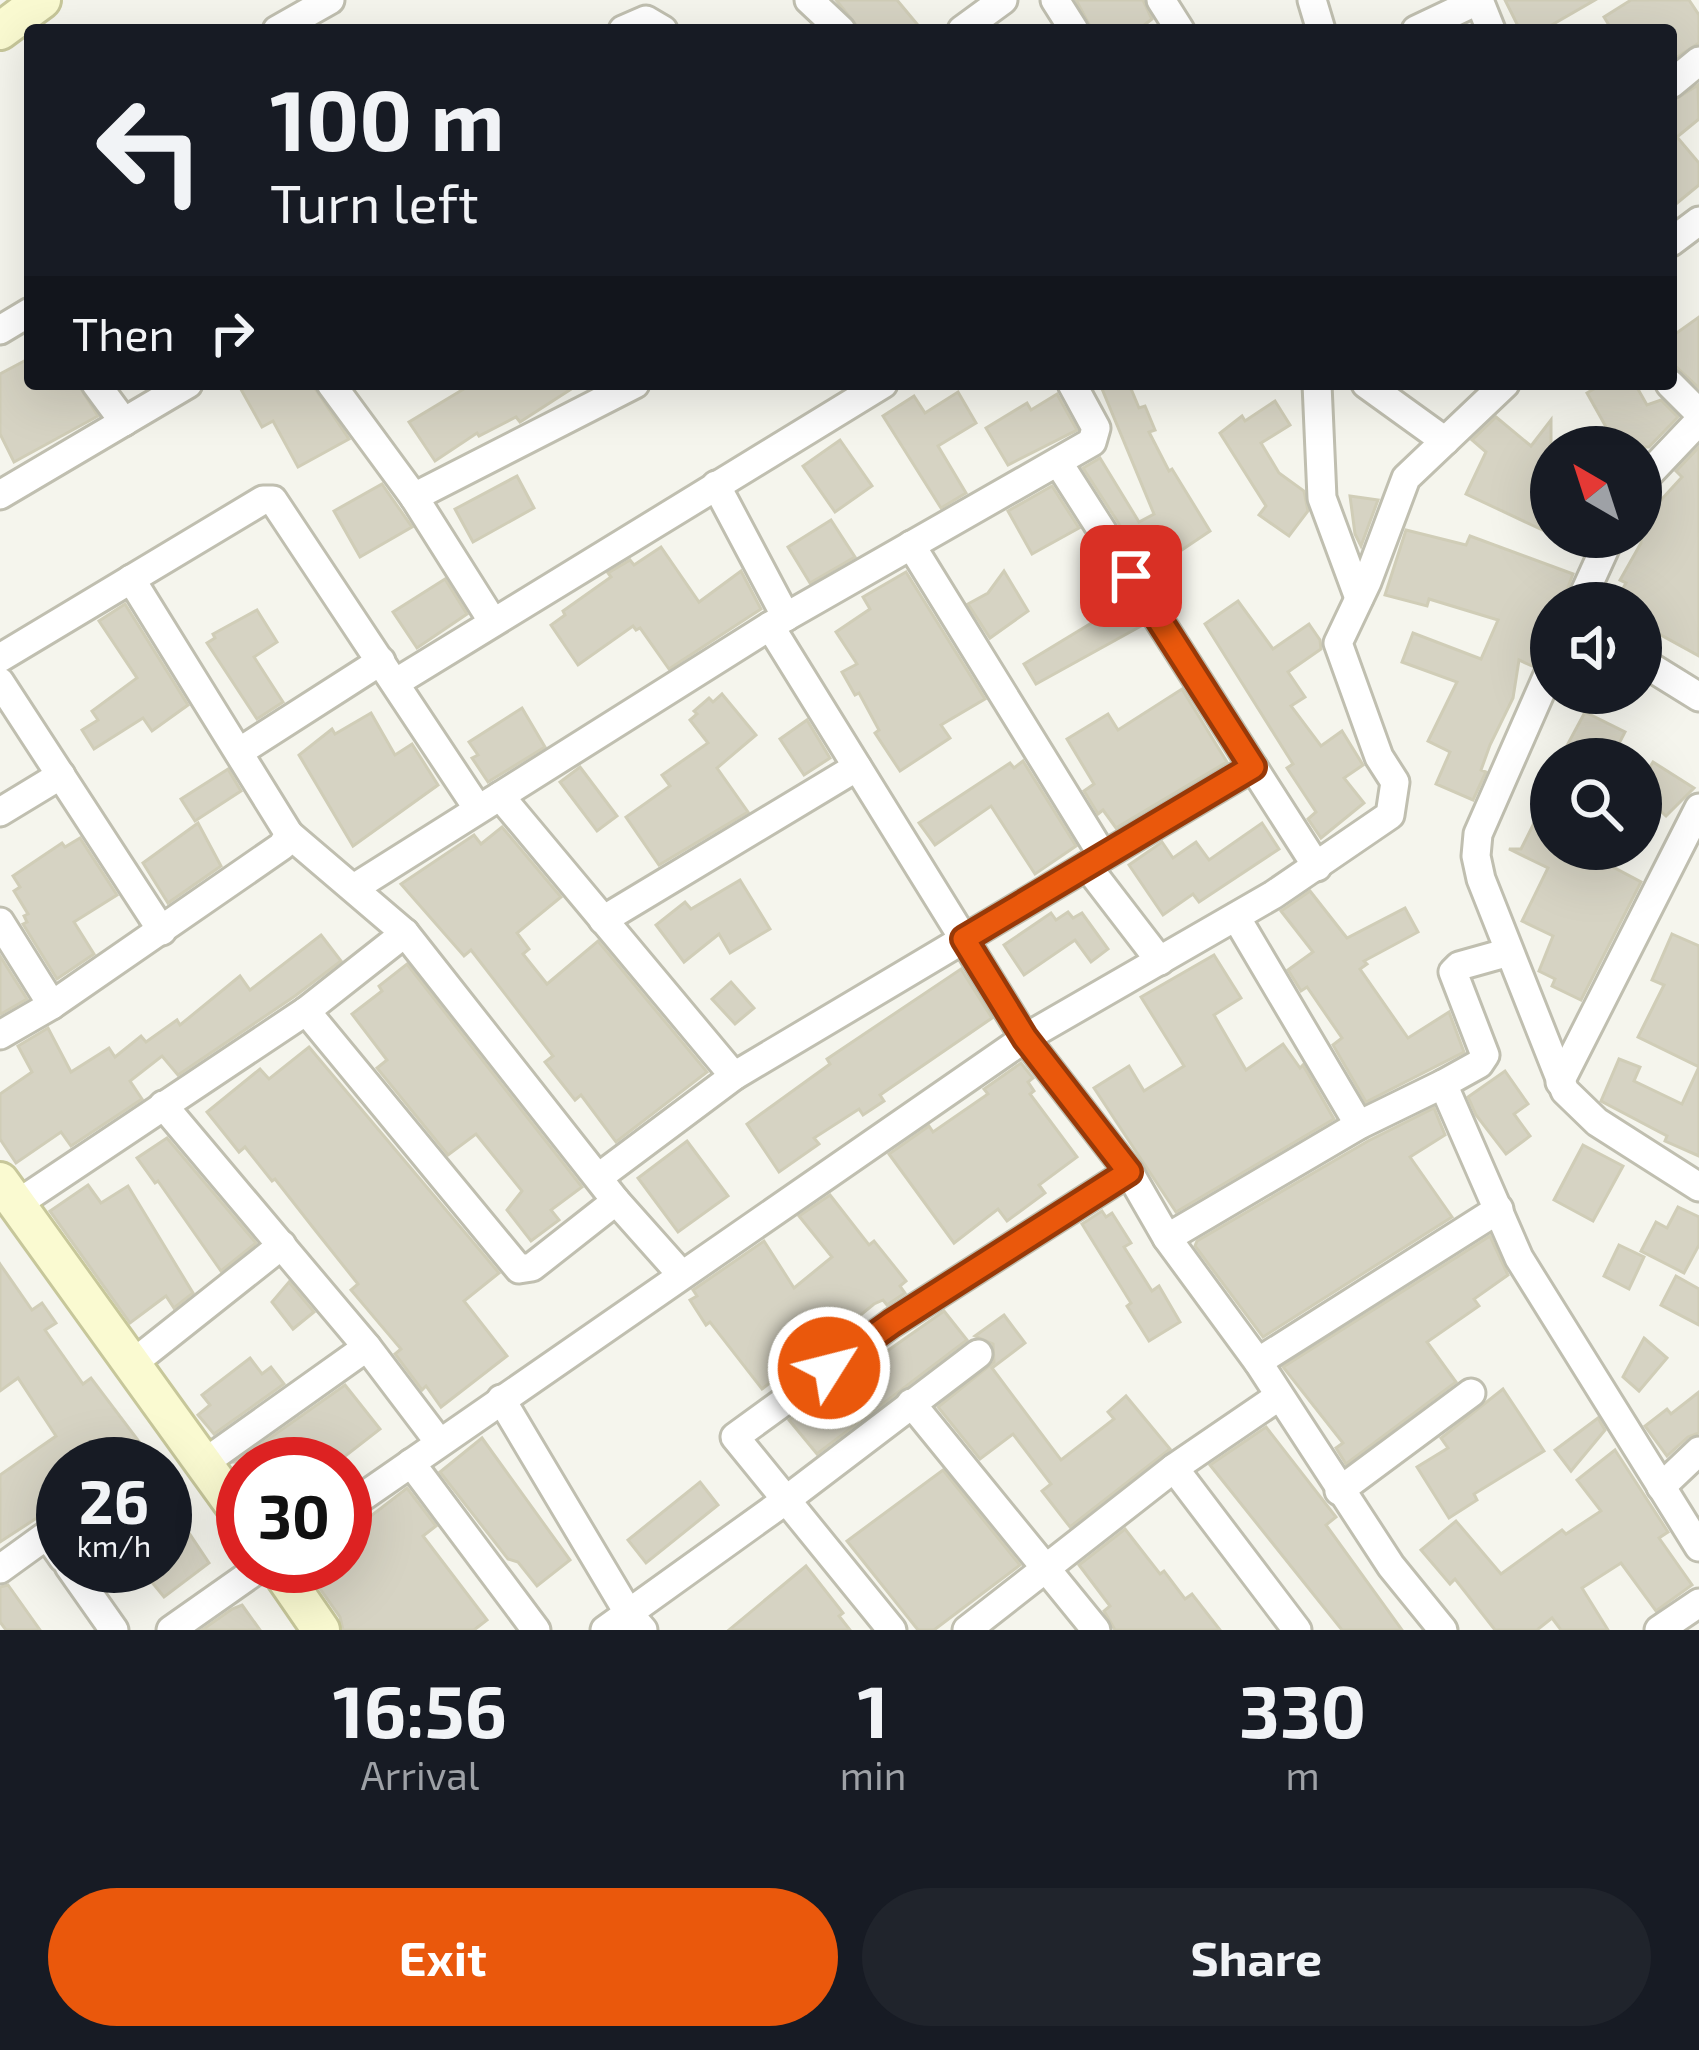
<!DOCTYPE html>
<style>
:root{--surface:#171b24;--page:#20242c;--text:#f1f3f6;--muted:#9ea1a6;--accent:#ea580c}
body{margin:0;font-family:"Exo 2",sans-serif;background:var(--page);color:var(--text);height:100vh;display:flex;flex-direction:column;font-size:45px;white-space:nowrap}
*{box-sizing:border-box;margin:0}
p{font-size:39px;color:var(--muted)}
.icon{flex:none;width:66px;height:66px;fill:none;stroke:currentColor;stroke-width:2;stroke-linecap:round;stroke-linejoin:round}
.map{position:relative;height:1630px;overflow:hidden}
.details{display:flex;flex-direction:column;background:var(--surface);flex:1}
.details>*{flex:none}
.banner{position:absolute;left:24px;top:24px;width:1653px;height:366px;border-radius:12px;box-shadow:0 12px 48px #0002;background:#171b24;color:var(--text);overflow:hidden}
.needle{width:78px;rotate:321deg}
.fabs{position:absolute;left:1530px;top:426px;display:grid;gap:24px}
.fabs a{display:grid;place-items:center;width:132px;height:132px;border-radius:50%;background:var(--surface);box-shadow:0 12px 48px #0002;font-size:60px}
.speed{position:absolute;left:36px;top:1437px;display:flex;gap:24px;font-size:60px;font-weight:700;text-align:center}
.speed>*{display:grid;place-content:center;width:156px;height:156px;border-radius:50%;background:var(--surface);box-shadow:0 12px 48px #0002;line-height:1}
.speed small{font-size:30px;font-weight:400}
.speed .limit{border:18px solid #d22;background:#fff;color:#111}
.pin{position:absolute;display:grid;place-items:center;width:102px;height:102px;color:#fff;margin:-51px;border-radius:24px;box-shadow:0 6px 18px #0006}
.me{position:absolute;width:132px;margin:-66px;rotate:54deg;stroke-linejoin:round;filter:drop-shadow(0 0 9px #0008)}
.turn{display:flex;align-items:center;gap:42px;height:252px;padding:0 48px;font-size:54px}
.turn .icon{width:156px;height:156px;stroke-width:2.5}
.turn b{display:block;font-size:84px;line-height:102px}
.then{display:flex;align-items:center;height:114px;padding:0 48px;background:#0003;gap:24px;font-size:45px}
.eta{display:flex;justify-content:space-evenly;align-items:center;height:204px;text-align:center}
.eta b{font-size:72px;font-weight:700;line-height:84px}
.cta{display:flex;gap:24px;margin-top:auto;padding:24px 48px}
.cta a{flex:1;height:138px;border-radius:72px;background:var(--accent);color:#fff;font-size:48px;font-weight:700;line-height:138px;text-align:center}
.cta a+a{background:var(--page);color:var(--text)}
.map>svg:first-child{display:block}
.building{fill:#d6d3c3;stroke:#d0cdb7;stroke-width:3}
.lines{fill:none;stroke-linecap:round;stroke-linejoin:round}
.street-casing{stroke:#c0bfb0;stroke-width:33}
.secondary-casing{stroke:#c7c79a;stroke-width:42}
.street{stroke:#fff;stroke-width:27}
.secondary{stroke:#fafad1;stroke-width:36}
.route-casing{stroke:#983908;stroke-width:30}
.route{stroke:#ea580c;stroke-width:21}
</style>
<div class="map">
<svg width="1699" height="1630" viewBox="0 0 1699 1630">
<rect width="100%" height="100%" fill="#f5f5ed"/>
<g class="building">
<polygon points="836,0 897,0 922,30 860,30"/>
<polygon points="1076,0 1143,0 1152,19 1138,30 1092,30"/>
<polygon points="1505,0 1595,0 1543,30 1520,30"/>
<polygon points="1631,0 1689,0 1699,15 1699,43 1671,61 1671,30 1612,30 1604,17"/>
<polygon points="1698,85 1699,119 1677,137 1699,163 1699,185 1671,208 1671,102"/>
<polygon points="1699,317 1699,388 1671,362 1671,337"/>
<polygon points="30,358 30,384 78,384 98,416 14,462 0,434 0,374"/>
<polygon points="238,384 312,384 349,439 298,467 273,421 262,427"/>
<polygon points="472,384 579,384 520,422 516,417 479,436 477,433 435,461 409,422"/>
<polygon points="1100,384 1129,384 1139,408 1145,406 1155,430 1149,432 1169,471 1172,469 1210,531 1161,564 1141,534 1130,541 1083,468 1100,458 1139,522 1154,514"/>
<polygon points="1602,384 1635,384 1647,405 1661,400 1678,417 1649,447 1589,447 1610,434 1587,393"/>
<polygon points="958,392 976,423 938,446 966,493 941,508 883,416 914,396 925,413"/>
<polygon points="1057,394 1077,430 1008,465 986,428 1027,403 1031,410"/>
<polygon points="1275,401 1290,425 1261,443 1279,473 1304,491 1308,511 1289,536 1259,515 1266,506 1220,433 1242,416 1245,421"/>
<polygon points="1496,417 1531,446 1551,420 1551,534 1466,494 1486,452 1472,440"/>
<polygon points="840,440 872,486 835,512 803,466"/>
<polygon points="1699,447 1699,656 1641,624 1641,603 1615,603 1626,583 1620,580 1641,543 1641,507 1650,512 1682,477 1676,471"/>
<polygon points="517,476 534,508 473,542 455,509"/>
<polygon points="382,484 412,527 360,557 334,511"/>
<polygon points="1052,486 1079,528 1032,554 1008,511"/>
<polygon points="1350,496 1378,500 1361,546 1355,534"/>
<polygon points="831,520 855,557 810,583 788,547"/>
<polygon points="1406,530 1466,545 1470,536 1573,574 1562,603 1551,603 1551,633 1543,652 1532,666 1519,660 1513,698 1490,745 1481,770 1486,772 1473,800 1436,784 1450,752 1428,741 1457,682 1402,662 1413,633 1481,659 1498,620 1429,599 1427,606 1385,595"/>
<polygon points="661,547 699,602 741,571 761,609 669,669 640,628 636,630 633,626 578,665 551,625 565,615 563,611 611,577 608,573 630,560 634,565"/>
<polygon points="1004,571 1028,611 990,638 968,604 988,593"/>
<polygon points="906,572 985,699 941,725 950,738 900,771 875,733 879,730 859,693 855,695 842,672 857,664 836,632 870,609 863,597"/>
<polygon points="445,579 467,614 417,648 393,612"/>
<polygon points="1238,601 1273,649 1309,624 1320,640 1321,649 1288,672 1305,697 1291,706 1321,746 1342,731 1363,765 1344,778 1364,803 1321,838 1308,819 1316,812 1287,768 1293,764 1205,624"/>
<polygon points="1126,602 1141,626 1036,684 1024,664"/>
<polygon points="125,604 188,705 152,731 143,718 94,749 82,730 98,720 92,711 137,678 99,621"/>
<polygon points="257,610 277,642 254,657 283,702 257,719 207,643 215,638 213,634"/>
<polygon points="1182,689 1227,762 1116,828 1103,810 1098,814 1084,791 1094,784 1067,739 1108,714 1118,730"/>
<polygon points="722,694 756,735 717,768 748,812 659,865 626,817 670,786 662,775 708,743 690,720 697,714 694,711 709,698 713,702"/>
<polygon points="522,708 545,747 488,782 472,758 478,755 469,742"/>
<polygon points="1585,712 1625,732 1611,759 1575,759 1563,753"/>
<polygon points="371,713 395,755 412,744 438,785 353,846 299,755 332,729 335,734"/>
<polygon points="807,720 830,758 804,775 780,739"/>
<polygon points="1023,761 1076,846 1035,874 991,806 935,845 919,823 1010,763 1014,768"/>
<polygon points="1653,762 1694,788 1666,816 1641,793 1641,781"/>
<polygon points="580,767 617,816 597,831 560,782"/>
<polygon points="228,769 241,791 195,821 181,799"/>
<polygon points="1551,789 1551,849 1579,849 1641,882 1581,1000 1552,986 1555,979 1539,971 1553,936 1522,921 1548,868 1509,849 1521,849"/>
<polygon points="198,823 221,866 168,903 143,863"/>
<polygon points="1262,823 1279,849 1199,902 1193,894 1163,915 1129,865 1162,842 1173,858 1196,842 1209,860"/>
<polygon points="502,827 561,897 517,933 529,949 523,954 547,984 598,941 707,1072 616,1142 581,1095 575,1100 545,1062 553,1056 471,950 464,956 401,884 474,835 481,844"/>
<polygon points="80,838 117,895 74,922 94,954 57,979 23,924 27,922 24,916 28,914 14,891 20,887 13,876 62,843 65,847"/>
<polygon points="740,880 770,929 730,953 719,934 684,962 656,925 685,902 691,909"/>
<polygon points="1310,891 1347,938 1405,908 1418,932 1364,961 1367,964 1360,969 1408,1038 1449,1012 1464,1052 1366,1102 1333,1045 1342,1038 1307,987 1301,991 1288,970 1313,952 1281,911"/>
<polygon points="1068,912 1073,918 1082,913 1108,949 1091,962 1075,940 1024,975 1004,945 1051,913 1056,920"/>
<polygon points="1672,934 1699,946 1699,1156 1665,1141 1667,1136 1601,1101 1619,1059 1640,1067 1634,1081 1682,1104 1699,1067 1638,1037 1664,985 1652,980"/>
<polygon points="321,935 341,961 295,996 178,1075 162,1056 130,1081 142,1099 71,1146 61,1132 16,1163 0,1139 0,1094 32,1072 18,1046 48,1028 71,1072 109,1048 115,1057 141,1036 146,1042 177,1020 180,1025 240,976 250,990"/>
<polygon points="1214,955 1241,998 1214,1015 1246,1070 1283,1044 1300,1068 1303,1065 1334,1119 1176,1212 1094,1088 1129,1066 1144,1091 1184,1066 1141,997"/>
<polygon points="0,956 27,999 1,1014 0,1012"/>
<polygon points="407,964 582,1187 551,1210 559,1220 531,1241 507,1210 522,1191 476,1134 448,1155 377,1068 387,1060 352,1014 382,991 379,986"/>
<polygon points="961,969 992,1018 880,1095 884,1101 863,1115 859,1109 814,1138 819,1144 779,1172 747,1124 830,1064 827,1059"/>
<polygon points="731,982 754,1008 735,1024 712,999"/>
<polygon points="309,1047 499,1273 464,1301 507,1356 441,1407 426,1386 422,1390 395,1354 401,1349 351,1290 358,1284 315,1230 275,1179 272,1181 245,1147 239,1152 207,1112 260,1069 269,1079"/>
<polygon points="1021,1063 1033,1078 1028,1082 1034,1091 1030,1094 1077,1157 1039,1185 1045,1193 1007,1221 998,1209 954,1243 889,1154 929,1126 933,1132 988,1094 984,1089"/>
<polygon points="1505,1071 1528,1104 1514,1114 1530,1136 1506,1154 1476,1115 1468,1097"/>
<polygon points="1434,1108 1445,1135 1410,1157 1452,1217 1263,1337 1195,1246 1197,1241 1368,1141"/>
<polygon points="167,1138 256,1243 221,1271 158,1181 155,1183 137,1158"/>
<polygon points="687,1141 728,1196 678,1232 638,1178"/>
<polygon points="1583,1145 1623,1166 1593,1221 1554,1200"/>
<polygon points="88,1185 101,1203 128,1186 193,1293 174,1308 166,1296 130,1323 50,1211"/>
<polygon points="830,1195 869,1245 874,1241 906,1281 900,1286 905,1293 887,1305 883,1300 874,1304 836,1335 839,1339 804,1364 800,1359 762,1389 710,1322 706,1325 690,1300 697,1296 693,1290 764,1241 794,1288 832,1257 799,1216"/>
<polygon points="1678,1207 1699,1217 1699,1245 1684,1273 1641,1251 1656,1222 1667,1228"/>
<polygon points="1102,1211 1106,1217 1112,1213 1131,1243 1124,1247 1152,1291 1159,1286 1180,1322 1149,1341 1127,1306 1131,1303 1082,1224"/>
<polygon points="1490,1236 1508,1275 1474,1299 1479,1306 1427,1342 1456,1382 1346,1464 1336,1448 1343,1443 1283,1367"/>
<polygon points="1619,1245 1644,1257 1629,1289 1604,1276"/>
<polygon points="0,1264 32,1310 42,1303 56,1323 45,1330 83,1384 91,1378 156,1464 63,1464 63,1526 49,1510 0,1542 0,1475 56,1436 18,1378 0,1391"/>
<polygon points="1676,1276 1699,1289 1699,1325 1661,1305"/>
<polygon points="289,1282 314,1312 293,1329 272,1302"/>
<polygon points="944,1311 967,1340 817,1454 789,1420"/>
<polygon points="1004,1315 1025,1343 992,1368 1061,1460 1114,1419 1108,1412 1126,1396 1170,1449 1070,1527 1042,1491 1051,1484 1013,1434 980,1459 938,1407 994,1362 993,1344 975,1336"/>
<polygon points="1644,1338 1667,1358 1639,1391 1623,1377"/>
<polygon points="250,1358 262,1374 271,1367 284,1384 214,1434 198,1415 210,1405 202,1395"/>
<polygon points="345,1385 380,1429 335,1464 236,1462"/>
<polygon points="1503,1389 1544,1451 1474,1494 1477,1500 1449,1518 1417,1467 1448,1448 1441,1438"/>
<polygon points="1699,1392 1699,1433 1688,1437 1667,1456 1645,1426 1667,1409 1671,1414"/>
<polygon points="1598,1418 1605,1430 1571,1471 1555,1450"/>
<polygon points="1266,1427 1336,1517 1326,1525 1402,1630 1342,1630 1210,1465"/>
<polygon points="482,1438 570,1560 537,1586 518,1562 508,1559 440,1472"/>
<polygon points="1615,1450 1668,1532 1659,1538 1692,1585 1656,1611 1621,1563 1582,1588 1608,1630 1561,1630 1552,1618 1537,1630 1495,1630 1455,1579 1450,1584 1421,1550 1456,1521 1501,1574 1562,1530 1566,1534 1601,1511 1577,1480"/>
<polygon points="943,1470 1020,1565 934,1630 918,1630 847,1541"/>
<polygon points="700,1482 718,1505 646,1563 628,1540"/>
<polygon points="407,1488 436,1526 423,1536 487,1620 474,1630 343,1630 340,1617 304,1566 345,1566 345,1536"/>
<polygon points="165,1497 209,1563 164,1597 146,1575 157,1566 165,1566"/>
<polygon points="1125,1529 1160,1574 1164,1571 1185,1599 1192,1594 1220,1630 1115,1630 1104,1611 1110,1606 1079,1565"/>
<polygon points="806,1566 843,1613 839,1616 850,1630 729,1630"/>
<polygon points="8,1585 40,1630 6,1630 0,1622 0,1587"/>
<polygon points="242,1605 260,1630 202,1630 232,1609"/>
</g>
<g class="lines">
<g class="street-casing">
<g id="street">
<polyline points="809,0 841,30"/>
<polyline points="1055,0 1074,30"/>
<polyline points="1161,0 1180,30"/>
<polyline points="1312,0 1321,30"/>
<polyline points="1479,0 1491,30"/>
<polyline points="277,30 330,0"/>
<polyline points="623,30 646,20 663,30"/>
<polyline points="962,30 1003,0"/>
<polyline points="1416,30 1479,0"/>
<polyline points="1671,84 1699,61"/>
<polyline points="1671,242 1699,221"/>
<polyline points="0,330 30,312"/>
<polyline points="96,384 124,422"/>
<polyline points="331,384 414,497 493,622"/>
<polyline points="1317,384 1322,498 1359,598"/>
<polyline points="1366,384 1445,441"/>
<polyline points="1670,384 1699,413"/>
<polyline points="1058,462 1317,867"/>
<polyline points="1641,482 1699,421"/>
<polyline points="716,485 786,617"/>
<polyline points="0,495 188,384"/>
<polyline points="414,497 635,384"/>
<polyline points="911,545 1103,856"/>
<polyline points="1580,603 1610,537"/>
<polyline points="770,626 1025,1038 1129,1172 1167,1238 1258,1362 1391,1566 1443,1630"/>
<polyline points="0,658 263,500 273,500 478,809"/>
<polyline points="1641,661 1699,697"/>
<polyline points="1551,668 1478,834 1476,856 1481,879 1565,1091 1597,1122 1699,1187"/>
<polyline points="0,682 162,931"/>
<polyline points="395,683 883,384"/>
<polyline points="239,752 381,661"/>
<polyline points="500,796 734,1076"/>
<polyline points="0,812 61,775"/>
<polyline points="289,834 405,933 616,1201 681,1274"/>
<polyline points="1087,866 1160,961"/>
<polyline points="354,888 770,626 1092,442 1096,428 1072,384"/>
<polyline points="1236,917 1359,1125"/>
<polyline points="603,920 857,767"/>
<polyline points="0,922 52,1005"/>
<polyline points="306,1011 519,1269 532,1267 616,1201"/>
<polyline points="0,1035 52,1005 282,846 289,834 131,579"/>
<polyline points="1560,1082 1699,808"/>
<polyline points="1443,1084 1479,1064 1485,1055 1453,972 1459,966 1509,952"/>
<polyline points="163,1105 367,1347 439,1442"/>
<polyline points="599,1177 734,1076 1253,767"/>
<polyline points="17,1204 306,1011 405,933"/>
<polyline points="1167,1238 1359,1125 1443,1084 1519,1258 1699,1547"/>
<polyline points="1258,1362 1499,1209"/>
<polyline points="132,1364 282,1245"/>
<polyline points="501,1399 629,1614 643,1630"/>
<polyline points="911,1403 1096,1630"/>
<polyline points="204,1463 367,1347"/>
<polyline points="411,1463 536,1630"/>
<polyline points="1174,1468 1297,1630"/>
<polyline points="1661,1487 1699,1451"/>
<polyline points="1339,1491 1471,1393"/>
<polyline points="345,1509 1025,1038 1273,895 1390,815 1395,782 1379,757 1338,643 1367,582 1406,478 1505,384"/>
<polyline points="69,1566 114,1630"/>
<polyline points="0,1569 47,1535 63,1558"/>
<polyline points="171,1630 262,1566"/>
<polyline points="605,1630 786,1500 978,1354"/>
<polyline points="892,1630 735,1437 892,1323 1129,1172"/>
<polyline points="967,1630 1174,1468 1278,1397"/>
<polyline points="1659,1630 1699,1603"/>
</g>
</g>
<g class="secondary-casing">
<g id="secondary">
<polyline points="0,31 42,0"/>
<polyline points="0,1181 243,1518"/>
<polyline points="277,1566 321,1630"/>
</g>
</g>
<use href="#street" class="street"/>
<use href="#secondary" class="secondary"/>
</g>
<g class="lines">
<g class="route-casing">
<polyline id="route" points="829,1368 892,1323 1129,1172 1025,1038 964,939 1253,767 1131,576"/>
</g>
<use href="#route" class="route"/>
</g>
</svg>
<div class="fabs">
<a><svg class="needle" viewBox="-14 -14 28 28"><path d="M0-13l5 13h-10z" fill="#e53935"/><path d="M0 13l5-13h-10z" fill="#9ea1a6"/></svg></a>
<a><svg class="icon" aria-label="sound" viewBox="0 0 24 24"><path d="M4 9h4l5-4v14l-5-4H4zM17 9q2 3 0 6"/></svg></a>
<a><svg class="icon" aria-label="search" viewBox="0 0 24 24"><circle cx="10" cy="10" r="6"/><path d="M15 15l6 6"/></svg></a>
</div>
<div class="speed"><div>26<small>km/h</small></div><div class="limit">30</div></div>
<div class="pin" style="left:1131px;top:576px;background:#d93025"><svg class="icon" aria-label="arrive" viewBox="0 0 24 24"><path d="M6 21V4h12l-3 4 3 4H6"/></svg></div>
<svg class="me" style="left:829px;top:1368px" viewBox="-20 -20 40 40"><circle r="17" fill="#ea580c" stroke="#fff" stroke-width="3"/><path d="M0-11L8 9 0 5-8 9z" fill="#fff"/></svg>
<div class="banner">
<div class="turn"><svg class="icon" aria-label="left" viewBox="0 0 24 24"><path d="M17 20v-9H6M10 6l-5 5 5 5"/></svg><div><b>100 m</b>Turn left</div></div>
<div class="then">Then<svg class="icon" aria-label="right" viewBox="0 0 24 24"><path d="M7 20v-9h11M14 6l5 5-5 5"/></svg></div>
</div>
</div>
<section class="details">
<div class="eta">
<div><b>16:56</b><p>Arrival</p></div>
<div><b>1</b><p>min</p></div>
<div><b>330</b><p>m</p></div>
</div>
<div class="cta"><a>Exit</a><a>Share</a></div>
</section>
